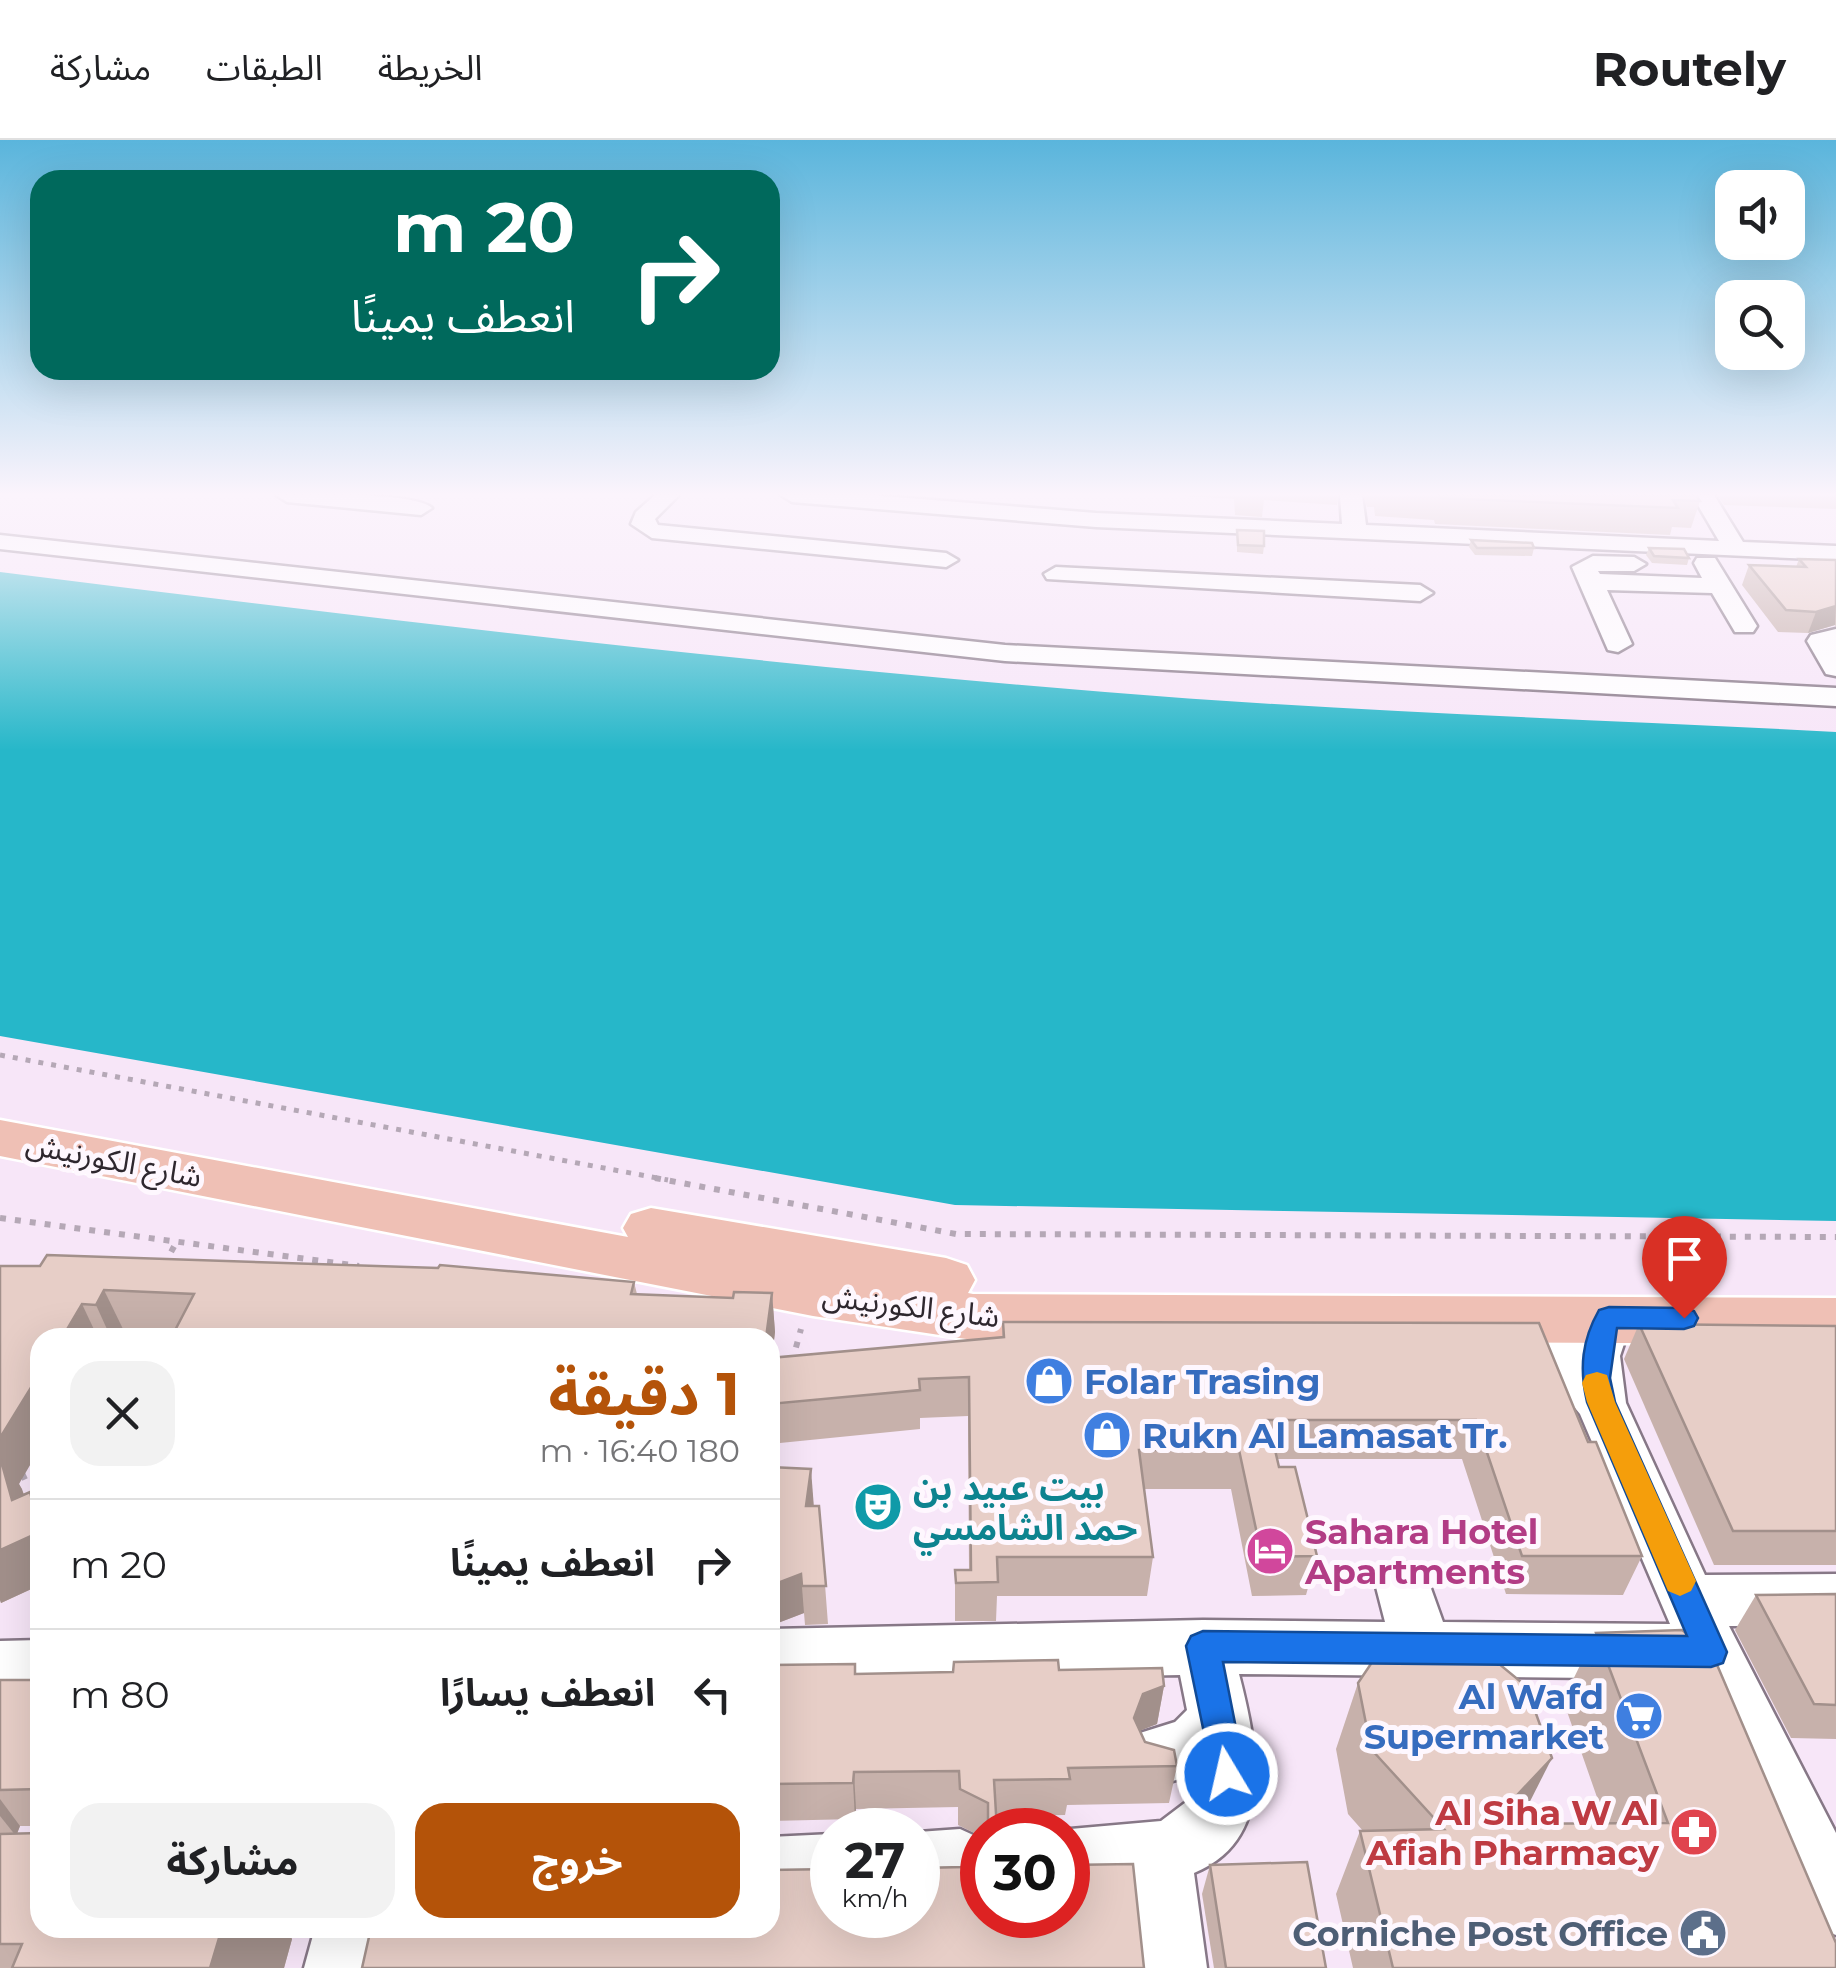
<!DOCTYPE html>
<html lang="ar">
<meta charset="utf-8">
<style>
:root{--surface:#fff;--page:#f2f2f2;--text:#202124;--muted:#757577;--line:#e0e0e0;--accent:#b45309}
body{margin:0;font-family:Montserrat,"Noto Sans Arabic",sans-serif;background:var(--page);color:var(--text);direction:rtl;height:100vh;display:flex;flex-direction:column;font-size:38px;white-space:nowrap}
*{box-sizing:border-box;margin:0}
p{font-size:32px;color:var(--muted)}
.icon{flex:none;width:55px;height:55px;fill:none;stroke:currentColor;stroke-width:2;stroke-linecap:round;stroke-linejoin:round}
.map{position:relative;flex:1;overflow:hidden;direction:ltr}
.side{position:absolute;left:30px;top:1188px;width:750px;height:610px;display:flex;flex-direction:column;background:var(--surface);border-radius:30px;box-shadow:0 10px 40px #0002;direction:rtl}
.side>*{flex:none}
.guide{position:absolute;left:30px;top:30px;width:750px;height:210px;border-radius:30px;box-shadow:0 10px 40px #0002;direction:rtl;background:#00695c;color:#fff;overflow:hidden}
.buttons{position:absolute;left:1715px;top:30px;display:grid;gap:20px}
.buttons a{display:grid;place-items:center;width:90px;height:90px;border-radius:20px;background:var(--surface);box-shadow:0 10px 40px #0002;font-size:50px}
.speed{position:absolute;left:810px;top:1668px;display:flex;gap:20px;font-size:50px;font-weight:700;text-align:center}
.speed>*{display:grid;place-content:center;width:130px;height:130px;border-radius:50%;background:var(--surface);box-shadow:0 10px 40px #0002;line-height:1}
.speed small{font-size:25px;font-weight:400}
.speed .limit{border:15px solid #d22;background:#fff;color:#111}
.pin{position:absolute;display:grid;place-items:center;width:85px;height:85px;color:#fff;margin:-102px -42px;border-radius:50% 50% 50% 0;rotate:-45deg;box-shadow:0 0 10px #0007}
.pin .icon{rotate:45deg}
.me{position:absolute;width:110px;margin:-55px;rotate:351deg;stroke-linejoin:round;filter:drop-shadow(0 0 8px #0008)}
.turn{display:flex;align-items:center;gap:35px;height:210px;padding:0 40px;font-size:45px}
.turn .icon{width:130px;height:130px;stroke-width:2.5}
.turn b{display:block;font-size:70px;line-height:85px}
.round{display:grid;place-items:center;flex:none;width:105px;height:105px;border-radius:30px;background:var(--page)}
.head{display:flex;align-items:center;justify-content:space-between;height:170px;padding:0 40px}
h1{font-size:60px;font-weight:700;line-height:75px;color:var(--accent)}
.cta{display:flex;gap:20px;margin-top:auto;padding:20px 40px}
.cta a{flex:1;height:115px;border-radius:30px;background:var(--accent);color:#fff;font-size:40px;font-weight:700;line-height:115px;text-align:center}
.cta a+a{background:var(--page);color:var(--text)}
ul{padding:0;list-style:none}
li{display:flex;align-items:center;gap:30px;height:130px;padding:0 40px;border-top:2px solid var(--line)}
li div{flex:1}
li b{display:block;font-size:38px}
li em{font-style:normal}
header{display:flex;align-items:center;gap:60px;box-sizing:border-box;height:140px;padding:0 50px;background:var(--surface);border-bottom:2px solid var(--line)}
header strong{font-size:48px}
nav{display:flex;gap:55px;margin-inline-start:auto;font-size:35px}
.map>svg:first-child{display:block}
.water{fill:#26b7c9}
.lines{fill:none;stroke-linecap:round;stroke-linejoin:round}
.minor-casing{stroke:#877887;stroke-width:5}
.major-casing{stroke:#fff;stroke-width:5}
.path-far1{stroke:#b5a8b6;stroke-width:5;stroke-dasharray:5 8;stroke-linecap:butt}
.path{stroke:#b5a8b6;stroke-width:6;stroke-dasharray:6 9;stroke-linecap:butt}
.minor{fill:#fff;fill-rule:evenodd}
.major{fill:#efc0b5;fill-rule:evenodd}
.wall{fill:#c7b1ab}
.shaded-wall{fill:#a2908b}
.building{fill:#e7cec7;stroke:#a2908b;stroke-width:2.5}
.route{fill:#1a73e8;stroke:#114b97;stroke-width:2.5}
.slow{fill:#f59e0b}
.labels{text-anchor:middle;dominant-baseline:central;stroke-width:10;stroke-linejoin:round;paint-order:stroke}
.street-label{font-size:30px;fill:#2e272e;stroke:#fef7fe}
.near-shop-label{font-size:35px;font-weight:bold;fill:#366cbe;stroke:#fef7fe;text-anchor:start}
.near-culture-label{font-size:35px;font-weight:bold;fill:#0d838f;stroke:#fef7fe;text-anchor:start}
.near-hotel-label{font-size:35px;font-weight:bold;fill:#b23c85;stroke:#fef7fe;text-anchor:start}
.near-health-label{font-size:35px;font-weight:bold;fill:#be3a42;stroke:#fef7fe;text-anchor:end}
.near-service-label{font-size:35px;font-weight:bold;fill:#4e5e75;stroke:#fef7fe;text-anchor:end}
</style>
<header>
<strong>Routely</strong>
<nav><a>الخريطة</a><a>الطبقات</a><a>مشاركة</a></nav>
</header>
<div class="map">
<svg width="1836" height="1828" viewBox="0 0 1836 1828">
<rect width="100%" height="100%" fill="#f7e6f8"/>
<path class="water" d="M 0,432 C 368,478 736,522 1105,552 C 1348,572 1593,579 1836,592 L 1836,1081 L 955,1065 L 0,896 Z"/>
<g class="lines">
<g class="minor-casing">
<g id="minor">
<path d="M 276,355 C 303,354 416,352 432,368 L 421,375 L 287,362 Z"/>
<polygon points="655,355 679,355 655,379 658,385 946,413 958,420 946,427 652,398 631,384 636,372"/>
<polygon points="781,355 870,355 1096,373 1342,384 1340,355 1362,355 1366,385 1719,401 1692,355 1714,355 1743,402 1836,406 1836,420 1096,387 792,362"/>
<polygon points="0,395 1005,505 1836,548 1836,566 1005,521 0,409"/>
<polygon points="1593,416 1634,417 1646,424 1634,431 1598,431 1600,434 1702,438 1694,423 1697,418 1715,418 1757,486 1753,492 1735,492 1712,453 1607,450 1632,504 1618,512 1608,510 1572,427"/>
<polygon points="1056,427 1420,445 1433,453 1420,461 1047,439 1044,434"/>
<polygon points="1836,489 1836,536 1826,534 1807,501 1811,495"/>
<path d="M 1609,1159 L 1626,1164 L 1633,1177 L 1620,1216 L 1626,1263 L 1705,1435 L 1836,1434 L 1836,1486 L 1729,1486 L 1836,1693 L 1836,1795 L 1812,1786 L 1694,1539 L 1239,1534 C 1257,1604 1277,1699 1194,1733 L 1207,1828 L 1139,1828 L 1130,1751 L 1068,1751 L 1068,1690 L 1059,1690 L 1161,1681 L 1190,1659 L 1194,1635 L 1162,1644 L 1140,1635 L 1131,1614 L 1140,1593 L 1175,1582 L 1187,1570 L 1180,1535 L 770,1543 L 770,1489 L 1203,1480 L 1385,1482 L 1376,1447 L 1384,1429 L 1404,1422 L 1424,1429 L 1443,1482 L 1670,1484 L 1580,1274 L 1544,1230 L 1494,1191 L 1487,1178 L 1494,1165 C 1528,1154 1550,1181 1576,1201 L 1592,1164 Z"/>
<polygon points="40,1500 40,1556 0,1557 0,1501"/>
<polygon points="960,1689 982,1699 982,1745 960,1755 918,1756 918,1692"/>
<polygon points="832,1694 832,1760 770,1763 770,1697"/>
<polygon points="315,1788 382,1788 372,1828 304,1828"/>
</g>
</g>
<g class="major-casing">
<polygon id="major" points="0,980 628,1097 623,1088 631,1074 651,1068 946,1118 967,1125 975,1140 968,1153 973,1154 1836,1158 1836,1204 973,1200 813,1176 0,1016"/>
</g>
<polyline class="path-far1" points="0,915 668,1040"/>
<g class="path">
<polyline points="655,1038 956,1094 1836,1097"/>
<polyline points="0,1078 359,1126"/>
<polyline points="164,1125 177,1101"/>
<polyline points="792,1222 801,1189"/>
<polyline points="21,1338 40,1329"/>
</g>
<use href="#minor" class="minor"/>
<use href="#major" class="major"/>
</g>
<g class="wall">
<polygon points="1170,355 1339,355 1337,365 1264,360 1262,377 1235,375 1234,359"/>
<polygon points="1363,355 1696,355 1700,361 1691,388 1672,387 1670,395 1435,384 1434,380 1375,376 1374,367 1367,367"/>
<polygon points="1717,355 1836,355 1836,369 1724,365"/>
<polygon points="1237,390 1264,406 1263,414 1237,412"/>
<polygon points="1471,400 1534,408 1532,416 1475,415 1469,407"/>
<polygon points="1649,408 1689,418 1687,425 1652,423 1646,415"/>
<polygon points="1799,419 1836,420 1836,487 1835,485 1808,493 1778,492 1742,445 1749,425 1796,427"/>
<polygon points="0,1126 634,1142 637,1154 733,1158 772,1153 775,1192 772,1218 1002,1197 1003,1182 1588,1302 1642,1416 1623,1455 1506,1454 1462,1319 1277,1319 1279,1327 1317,1416 1306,1455 1252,1456 1231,1349 1144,1349 1153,1417 1147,1456 997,1456 996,1481 955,1481 955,1430 969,1430 968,1276 920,1278 920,1289 770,1304 770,1198 174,1192 123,1189 118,1198 40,1198 19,1344 24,1354 30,1352 40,1369 40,1445 1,1463 0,1460"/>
<polygon points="1639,1184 1836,1186 1836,1425 1714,1425 1624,1219"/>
<polygon points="814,1366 819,1366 828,1484 805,1485 804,1473 770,1486"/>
<polygon points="1836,1454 1836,1599 1791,1598 1735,1490 1756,1455"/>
<polygon points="1596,1493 1836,1828 1353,1828 1336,1754 1360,1691 1363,1691 1348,1674 1336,1609 1358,1543 1518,1684 1606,1683 1563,1560"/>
<polygon points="770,1525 855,1534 1059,1530 1164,1546 1157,1584 1140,1590 1145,1602 1177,1626 1169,1663 1067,1665 1065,1675 997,1676 997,1690 982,1690 982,1697 958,1685 958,1667 856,1669 855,1679 770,1681"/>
<polygon points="0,1540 40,1540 40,1686 20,1686 17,1694 40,1788 285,1788 292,1799 284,1828 0,1828"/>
<polygon points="1210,1725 1326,1828 1214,1828 1202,1754"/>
</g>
<g class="shaded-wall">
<polygon points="1836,466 1835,485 1808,493 1816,472"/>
<polygon points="104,1150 123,1189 118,1198 111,1198 96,1165"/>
<polygon points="772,1153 775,1192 770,1232 770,1198 766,1198"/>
<polygon points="82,1164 98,1198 62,1198"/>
<polygon points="40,1233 40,1308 19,1344 22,1349 35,1395 40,1392 40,1445 1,1463 0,1460 0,1410 12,1360 0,1323 0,1298"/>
<polygon points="811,1329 814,1368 806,1366"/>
<polygon points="30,1352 40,1369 40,1390"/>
<polygon points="801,1434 804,1473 770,1486 770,1446"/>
<polygon points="1164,1546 1157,1584 1137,1592 1134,1578 1143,1554"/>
<polygon points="1552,1618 1519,1683 1459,1747 1490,1684"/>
<polygon points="854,1632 856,1669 855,1679 853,1643"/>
<polygon points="0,1659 20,1686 16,1696 0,1676"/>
<polygon points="222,1788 285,1788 292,1799 284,1828 210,1828"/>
</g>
<g class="building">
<polygon points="1440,355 1696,355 1700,361 1673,360 1678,368 1441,358"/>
<polygon points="1237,390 1264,391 1264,406 1238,405"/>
<polygon points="1471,400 1532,403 1534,408 1477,408"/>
<polygon points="1649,408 1684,409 1689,418 1654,416"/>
<polygon points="1799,419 1836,420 1836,466 1816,472 1786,470 1749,425 1806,427"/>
<polygon points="47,1115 438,1128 440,1125 634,1142 631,1154 733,1158 734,1152 772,1153 766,1198 171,1198 194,1154 104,1150 96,1165 82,1164 62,1198 40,1198 40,1233 0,1298 0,1126 40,1126"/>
<polygon points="1003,1182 1539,1183 1588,1302 1596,1302 1642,1416 1522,1416 1476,1280 1268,1280 1279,1327 1295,1327 1317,1416 1262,1417 1239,1310 1139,1310 1153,1417 997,1417 998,1442 956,1443 955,1430 971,1430 969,1237 919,1239 920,1250 770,1264 770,1218 1004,1197"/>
<polygon points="1639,1184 1836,1186 1836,1391 1733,1391"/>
<polygon points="0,1317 12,1360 30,1352 40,1390 40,1392 0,1410"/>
<polygon points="770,1327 811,1329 806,1366 819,1366 826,1446 802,1446 801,1434 770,1446"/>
<polygon points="1836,1454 1836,1565 1814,1564 1756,1455"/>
<polygon points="1682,1490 1712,1513 1836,1803 1836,1828 1393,1828 1360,1691 1444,1689 1371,1609 1358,1543 1383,1506 1476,1505 1526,1546 1552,1618 1490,1684 1668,1683 1596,1493"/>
<polygon points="1058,1520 1059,1530 1162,1528 1164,1546 1143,1554 1134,1578 1145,1602 1174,1610 1177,1626 1068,1628 1070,1639 994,1640 997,1690 988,1690 988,1663 960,1649 959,1631 854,1632 853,1643 770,1644 770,1525 855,1524 855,1534 953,1532 954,1522"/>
<polygon points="0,1540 40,1540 36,1549 40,1549 40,1649 0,1650"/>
<polygon points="40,1693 40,1788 222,1788 210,1828 12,1828 22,1804 0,1804 0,1694"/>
<polygon points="982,1712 982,1775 1068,1775 1068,1725 1133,1724 1144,1828 362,1828 371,1788 770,1788 770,1730 832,1729 832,1775 918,1775 918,1728 964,1727 963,1723"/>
<polygon points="1307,1722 1326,1828 1226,1828 1210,1725"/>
</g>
<linearGradient id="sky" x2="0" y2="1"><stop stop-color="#5ab5dc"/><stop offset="0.58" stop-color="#fbf4fc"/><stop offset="1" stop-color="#fbf4fc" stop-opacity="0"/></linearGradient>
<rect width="1836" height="611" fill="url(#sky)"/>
<path class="route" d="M 1609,1167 L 1684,1168 L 1694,1171 L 1698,1178 L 1694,1186 L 1684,1189 L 1617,1188 L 1610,1238 L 1615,1262 L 1727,1512 L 1723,1523 L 1711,1527 L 1223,1522 L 1245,1634 L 1240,1646 L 1227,1652 L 1215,1646 L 1186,1506 L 1191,1496 L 1203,1491 L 1687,1496 L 1587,1262 C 1579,1228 1582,1200 1599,1170 Z"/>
<polygon class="slow" points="1597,1232 1607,1235 1615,1262 1696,1441 1691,1451 1680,1456 1668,1451 1587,1262 1582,1243 1586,1235"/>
<defs>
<g id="shop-disc" transform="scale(2.5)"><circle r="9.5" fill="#3f7fe0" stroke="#fef7fe"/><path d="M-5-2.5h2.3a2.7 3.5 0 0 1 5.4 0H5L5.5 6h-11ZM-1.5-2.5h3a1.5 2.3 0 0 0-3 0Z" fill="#fff"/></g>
<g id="theatre-disc" transform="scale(2.5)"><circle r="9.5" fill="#0f9aa8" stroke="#fef7fe"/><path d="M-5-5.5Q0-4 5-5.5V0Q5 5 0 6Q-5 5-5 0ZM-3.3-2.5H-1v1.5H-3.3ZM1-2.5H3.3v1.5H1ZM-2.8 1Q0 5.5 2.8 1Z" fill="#fff"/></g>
<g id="hotel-disc" transform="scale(2.5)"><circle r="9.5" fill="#d1479c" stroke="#fef7fe"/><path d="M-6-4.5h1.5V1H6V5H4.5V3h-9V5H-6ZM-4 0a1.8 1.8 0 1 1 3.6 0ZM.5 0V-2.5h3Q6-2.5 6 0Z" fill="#fff"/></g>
<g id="supermarket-disc" transform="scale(2.5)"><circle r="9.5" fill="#3f7fe0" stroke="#fef7fe"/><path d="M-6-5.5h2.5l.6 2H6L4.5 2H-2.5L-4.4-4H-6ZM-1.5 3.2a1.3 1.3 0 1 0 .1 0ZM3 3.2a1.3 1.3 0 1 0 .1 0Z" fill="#fff"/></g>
<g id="pharmacy-disc" transform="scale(2.5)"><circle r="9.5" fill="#e0444e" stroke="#fef7fe"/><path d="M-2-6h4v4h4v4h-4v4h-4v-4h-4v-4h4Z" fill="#fff"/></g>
<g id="civic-disc" transform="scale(2.5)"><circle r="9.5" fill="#5c6f8a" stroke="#fef7fe"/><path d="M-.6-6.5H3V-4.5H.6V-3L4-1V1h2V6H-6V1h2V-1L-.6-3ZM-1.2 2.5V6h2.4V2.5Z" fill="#fff"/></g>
</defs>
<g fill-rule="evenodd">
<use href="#shop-disc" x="1049" y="1241"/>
<use href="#shop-disc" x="1107" y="1295"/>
<use href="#theatre-disc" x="878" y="1367"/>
<use href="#hotel-disc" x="1270" y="1411"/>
<use href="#supermarket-disc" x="1639" y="1576"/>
<use href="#pharmacy-disc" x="1694" y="1692"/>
<use href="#civic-disc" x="1703" y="1793"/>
</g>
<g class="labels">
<g class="street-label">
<text transform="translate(114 1020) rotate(11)">شارع الكورنيش</text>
<text transform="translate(911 1166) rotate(7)">شارع الكورنيش</text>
</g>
<g class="near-shop-label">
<text x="1084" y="1241">Folar Trasing</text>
<text x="1142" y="1295">Rukn Al Lamasat Tr.</text>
<text x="1604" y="1556" text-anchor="end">Al Wafd<tspan x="1604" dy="40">Supermarket</tspan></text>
</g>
<g class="near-culture-label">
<text x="913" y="1347">بيت عبيد بن<tspan x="913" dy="40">حمد الشامسي</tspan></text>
</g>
<g class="near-hotel-label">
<text x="1305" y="1391">Sahara Hotel<tspan x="1305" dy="40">Apartments</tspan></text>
</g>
<g class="near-health-label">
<text x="1659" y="1672">Al Siha W Al<tspan x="1659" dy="40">Afiah Pharmacy</tspan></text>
</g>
<g class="near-service-label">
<text x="1668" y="1793">Corniche Post Office</text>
</g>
</g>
</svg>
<div class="buttons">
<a><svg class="icon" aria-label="sound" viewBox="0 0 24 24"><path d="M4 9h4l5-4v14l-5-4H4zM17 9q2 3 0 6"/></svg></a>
<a><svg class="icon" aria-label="search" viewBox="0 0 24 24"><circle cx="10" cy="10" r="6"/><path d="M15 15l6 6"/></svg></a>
</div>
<div class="speed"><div>27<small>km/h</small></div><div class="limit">30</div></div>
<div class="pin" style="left:1684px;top:1178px;background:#d93025"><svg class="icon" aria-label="arrive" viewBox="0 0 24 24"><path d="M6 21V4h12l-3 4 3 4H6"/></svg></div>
<svg class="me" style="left:1227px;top:1634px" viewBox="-20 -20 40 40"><circle r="17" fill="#1a73e8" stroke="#fff" stroke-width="3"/><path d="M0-11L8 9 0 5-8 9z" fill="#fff"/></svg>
<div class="guide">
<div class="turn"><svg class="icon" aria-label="right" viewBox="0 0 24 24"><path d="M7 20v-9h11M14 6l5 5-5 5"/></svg><div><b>20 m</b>انعطف يمينًا</div></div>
</div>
<section class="side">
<div class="head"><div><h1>1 دقيقة</h1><p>180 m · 16:40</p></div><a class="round"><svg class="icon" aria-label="close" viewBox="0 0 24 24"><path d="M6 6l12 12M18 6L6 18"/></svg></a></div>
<ul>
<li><svg class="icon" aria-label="right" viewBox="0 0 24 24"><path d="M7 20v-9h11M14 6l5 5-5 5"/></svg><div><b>انعطف يمينًا</b></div><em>20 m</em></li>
<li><svg class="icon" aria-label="left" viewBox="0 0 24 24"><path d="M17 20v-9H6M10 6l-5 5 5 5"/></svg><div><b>انعطف يسارًا</b></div><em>80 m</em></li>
</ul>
<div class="cta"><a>خروج</a><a>مشاركة</a></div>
</section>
</div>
